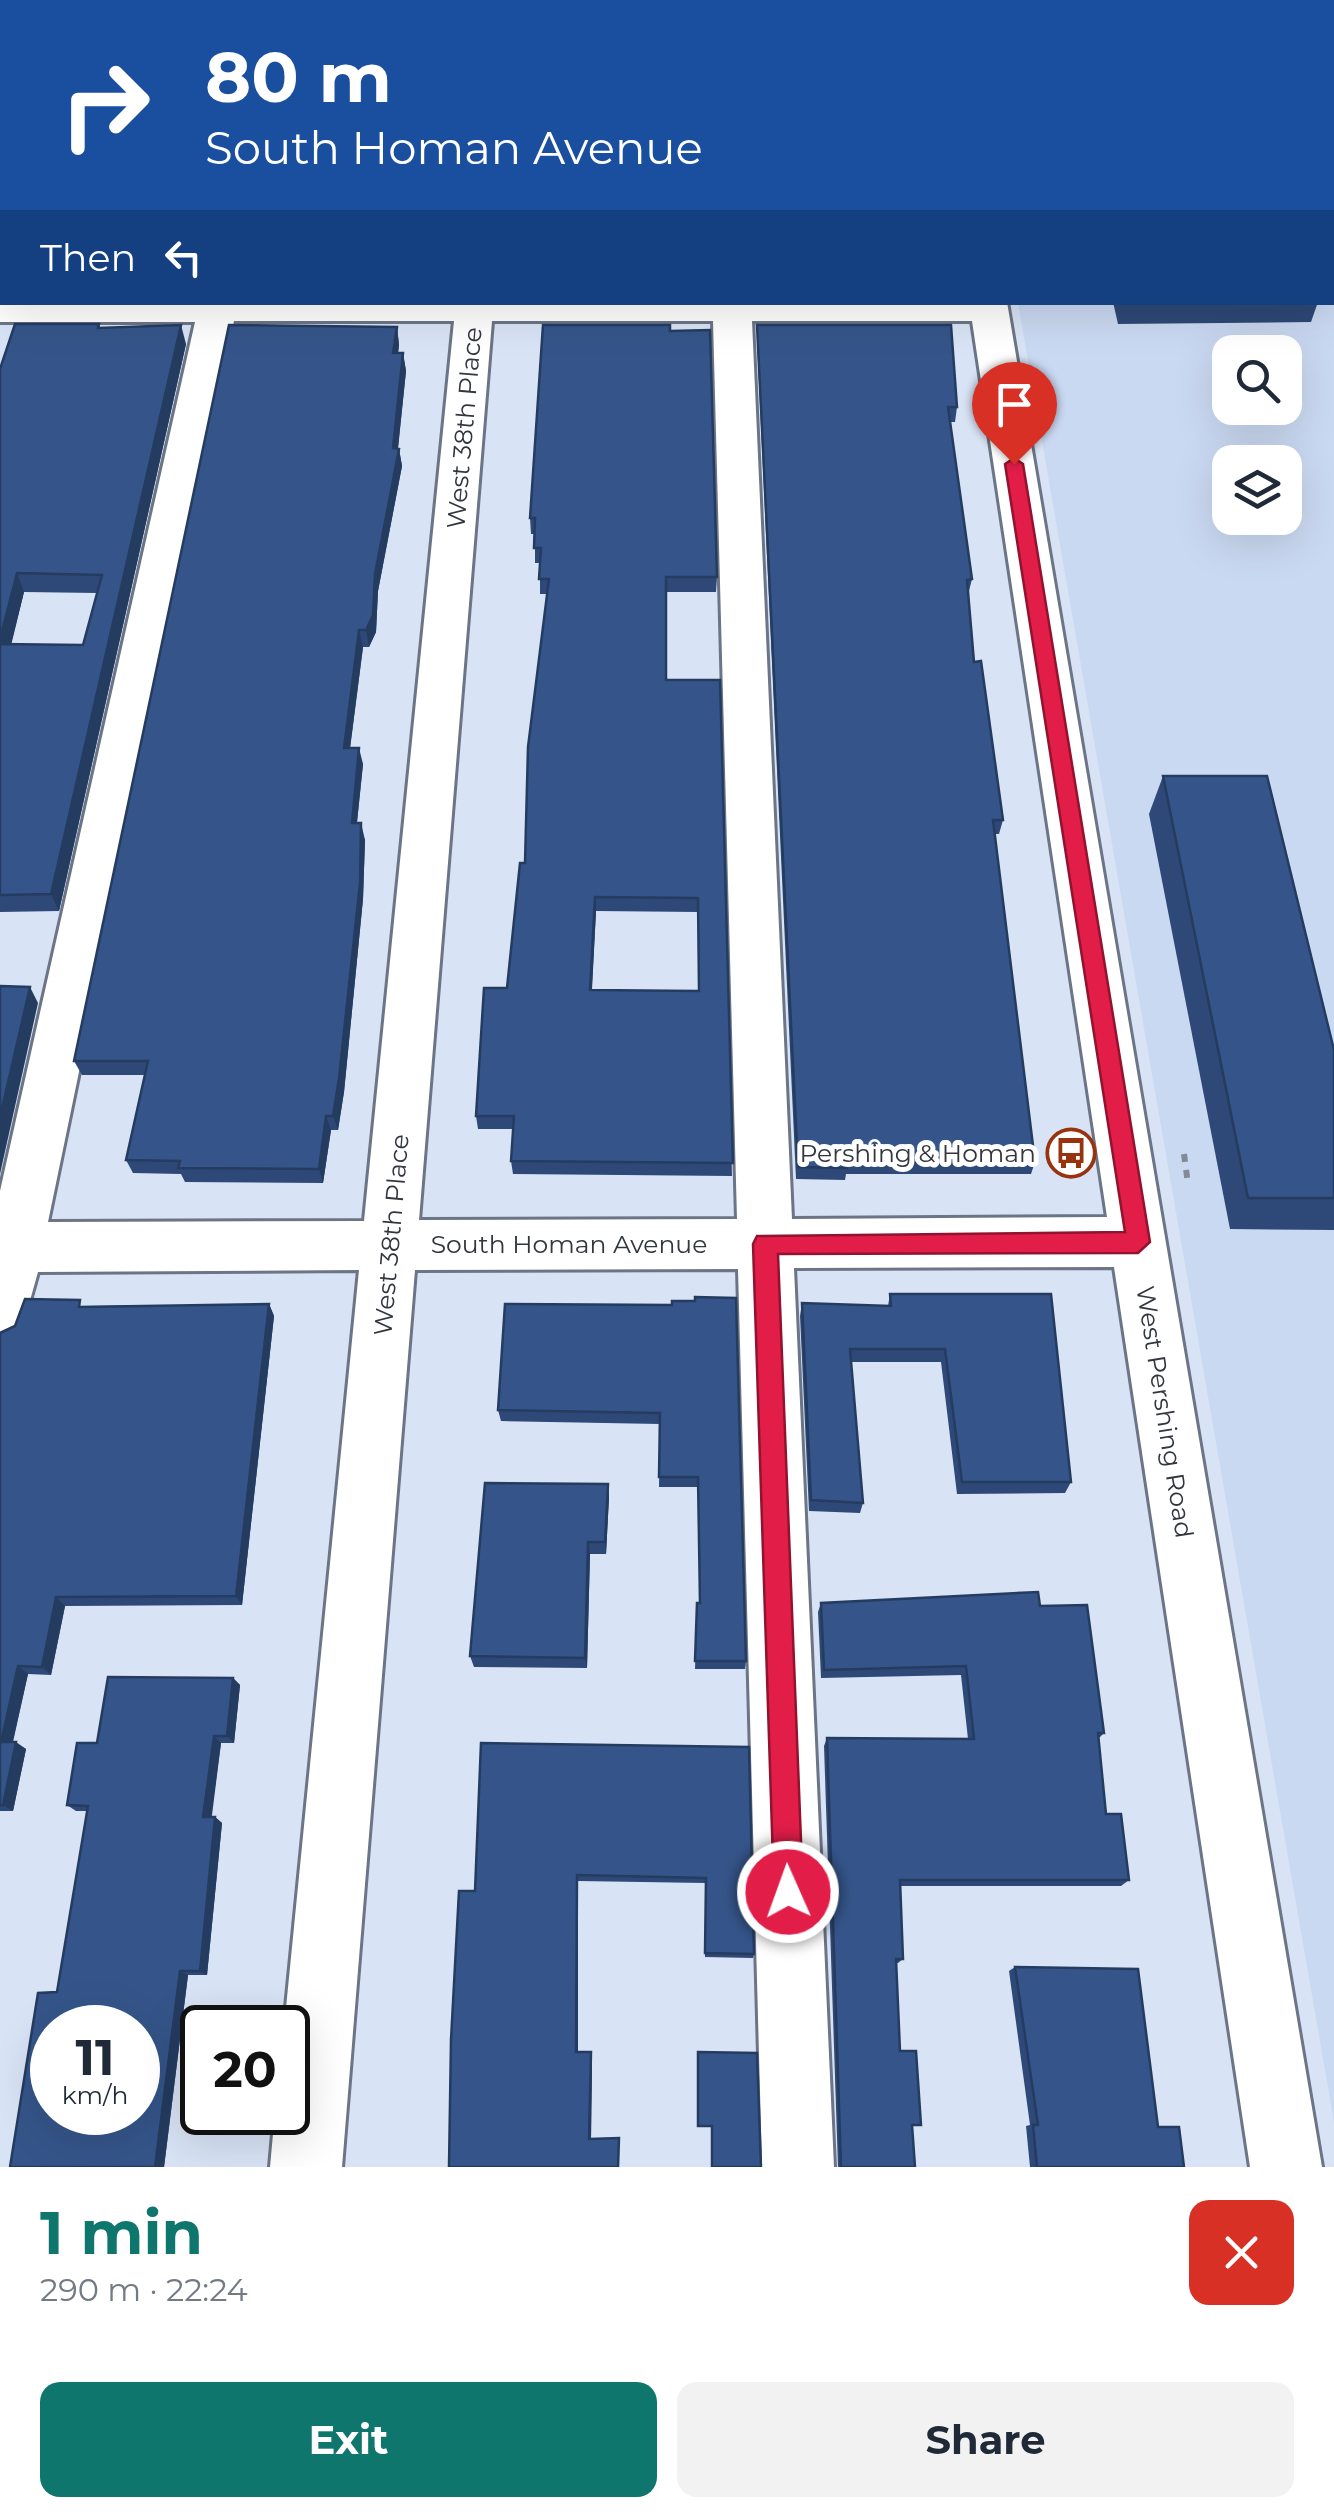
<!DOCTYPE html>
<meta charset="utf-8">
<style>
:root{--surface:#fff;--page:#f2f2f3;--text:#1f2937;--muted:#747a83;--accent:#0f766e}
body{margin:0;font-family:Montserrat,sans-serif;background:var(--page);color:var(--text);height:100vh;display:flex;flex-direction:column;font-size:38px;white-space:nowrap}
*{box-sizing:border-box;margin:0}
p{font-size:32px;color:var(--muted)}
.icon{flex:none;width:55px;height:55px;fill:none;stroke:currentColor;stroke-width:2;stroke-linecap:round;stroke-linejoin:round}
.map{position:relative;height:2167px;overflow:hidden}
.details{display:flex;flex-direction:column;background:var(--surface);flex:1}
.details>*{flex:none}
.guide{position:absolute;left:0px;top:0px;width:1335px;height:305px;box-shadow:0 10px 40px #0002;background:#1a4fa0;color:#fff;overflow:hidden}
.fabs{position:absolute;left:1212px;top:335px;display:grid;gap:20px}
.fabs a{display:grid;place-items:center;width:90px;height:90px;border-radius:20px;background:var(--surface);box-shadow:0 10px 40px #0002;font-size:50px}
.speed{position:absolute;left:30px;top:2005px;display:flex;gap:20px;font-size:50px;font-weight:700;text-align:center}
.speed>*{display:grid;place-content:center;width:130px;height:130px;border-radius:50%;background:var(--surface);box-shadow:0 10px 40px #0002;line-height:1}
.speed small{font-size:25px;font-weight:400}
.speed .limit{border:5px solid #111;border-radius:15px;background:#fff;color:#111}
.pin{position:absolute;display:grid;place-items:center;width:85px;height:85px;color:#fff;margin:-102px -42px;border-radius:50% 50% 50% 0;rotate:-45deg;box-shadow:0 0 10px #0007}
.pin .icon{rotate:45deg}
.me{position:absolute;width:110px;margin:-55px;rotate:358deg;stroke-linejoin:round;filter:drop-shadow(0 0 8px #0008)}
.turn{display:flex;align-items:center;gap:35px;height:210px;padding:0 40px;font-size:45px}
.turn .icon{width:130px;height:130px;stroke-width:2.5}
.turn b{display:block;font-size:70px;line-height:85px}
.then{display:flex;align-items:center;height:95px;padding:0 40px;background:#0003;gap:20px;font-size:38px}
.round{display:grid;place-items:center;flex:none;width:105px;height:105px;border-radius:20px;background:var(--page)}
.summary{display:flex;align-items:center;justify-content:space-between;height:170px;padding:0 40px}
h1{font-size:60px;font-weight:700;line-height:75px;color:var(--accent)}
.button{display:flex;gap:20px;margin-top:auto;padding:20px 40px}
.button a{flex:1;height:115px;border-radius:20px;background:var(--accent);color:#fff;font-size:40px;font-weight:700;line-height:115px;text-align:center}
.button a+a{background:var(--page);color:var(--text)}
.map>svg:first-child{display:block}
.built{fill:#cad9f2;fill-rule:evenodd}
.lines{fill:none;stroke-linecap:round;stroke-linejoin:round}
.minor-casing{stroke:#6b7585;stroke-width:6}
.path{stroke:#838a97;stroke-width:6;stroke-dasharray:8 8;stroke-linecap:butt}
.minor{fill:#fff;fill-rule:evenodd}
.wall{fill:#2e4977;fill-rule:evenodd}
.shaded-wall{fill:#253c61}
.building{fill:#35558a;stroke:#253c61;stroke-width:2.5;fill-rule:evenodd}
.route{fill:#e11d48;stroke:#92132f;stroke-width:2.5}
.labels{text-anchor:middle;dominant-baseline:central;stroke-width:10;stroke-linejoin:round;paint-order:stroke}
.street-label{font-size:25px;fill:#32363d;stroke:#fff}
.poi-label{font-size:25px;fill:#32363d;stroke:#fff;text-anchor:end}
</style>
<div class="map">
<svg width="1334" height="2167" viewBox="0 0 1334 2167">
<rect width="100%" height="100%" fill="#d8e3f5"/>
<path class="built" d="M 965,0 L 1334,0 L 1334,2122 L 1018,303 L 1332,302 L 1332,2 ZM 1230,352 L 1285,352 L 1285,408 L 1230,408 ZM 1230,462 L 1285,462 L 1285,518 L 1230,518 Z"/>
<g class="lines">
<g class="minor-casing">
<g id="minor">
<rect x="487" y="0" width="32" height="2"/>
<polygon points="924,0 956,0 957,2 925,2"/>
<rect x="0" y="74" width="2" height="20"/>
<polygon points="2,180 2,209 0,210 0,181"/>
<path d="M 0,298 L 2,302 L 1007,302 L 1322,2167 L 1250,2167 L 1114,1267 L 794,1268 L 834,2167 L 762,2167 L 738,1269 L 415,1270 L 342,2167 L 270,2167 L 275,2112 L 288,2112 L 288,2028 L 284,2028 L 359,1270 L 38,1272 L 20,1336 L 0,1344 L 0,1191 L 195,322 L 0,322 ZM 234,321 L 454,321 L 364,1221 L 48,1222 ZM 492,321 L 713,321 L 737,1219 L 419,1220 ZM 752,321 L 972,321 L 1107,1217 L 792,1219 Z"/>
</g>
</g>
<polyline class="path" points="1184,1154 1188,1184"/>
<use href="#minor" class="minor"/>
</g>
<g class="wall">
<polygon points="1043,0 1226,0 1227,2 1044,2"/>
<polygon points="1113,302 1318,302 1311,322 1118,324"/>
<path d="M 99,324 L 100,328 L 186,344 L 59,911 L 0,912 L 0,369 ZM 24,592 L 97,593 L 83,645 L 11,644 Z"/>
<polygon points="757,325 957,407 955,422 950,422 972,579 968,595 974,662 1003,820 999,834 995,834 1035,1162 1031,1174 846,1174 845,1180 796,1179 757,341"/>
<polygon points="397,327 399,345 398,353 403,353 406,371 398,449 399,449 402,466 378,591 376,632 369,647 363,647 350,748 363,764 357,823 365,840 363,899 344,1092 338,1130 331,1130 323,1183 185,1182 181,1174 133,1173 126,1160 145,1075 82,1075 74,1061"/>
<path d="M 670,331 L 717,577 L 716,592 L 666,592 L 666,680 L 720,680 L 732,1176 L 513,1174 L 511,1161 L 513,1129 L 478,1129 L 476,1116 L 507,988 L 525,863 L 547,594 L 540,594 L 540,563 L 535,563 L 535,534 L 531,534 L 530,518 ZM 596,911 L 698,912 L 699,991 L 592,990 Z"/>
<polygon points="1163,776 1334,1050 1334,1230 1230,1229 1149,814"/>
<polygon points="890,1294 1071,1482 1065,1493 957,1494 941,1362 851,1362 863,1503 860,1513 809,1511 800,1316 802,1303 888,1306"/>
<polygon points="269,1304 274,1316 242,1605 65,1606 51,1675 28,1674 13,1742 26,1749 13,1811 0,1811 0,1333 85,1306"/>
<polygon points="672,1305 746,1661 745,1669 695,1669 697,1603 700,1603 698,1487 659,1487 660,1424 501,1421 498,1410"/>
<polygon points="608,1484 609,1497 606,1554 590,1554 587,1668 474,1667 470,1656"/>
<polygon points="821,1603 1040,1606 1104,1733 1099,1738 1106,1814 1129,1880 1121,1886 900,1886 903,1959 898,1963 896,1963 900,2051 921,2125 912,2126 914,2167 838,2167 824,1746 827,1738 968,1739 961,1675 821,1678 818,1612"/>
<polygon points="233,1678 240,1685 234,1743 221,1743 211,1817 215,1817 222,1823 207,1975 188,1975 164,2167 10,2167 57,1992 87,1811 76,1811 67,1805 97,1743"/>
<polygon points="749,1747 754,1954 753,1958 705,1957 705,1883 578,1881 578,2052 592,2054 591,2139 620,2139 449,2167 475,1891"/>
<polygon points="1015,1967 1158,2127 1184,2167 1030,2167 1026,2126 1030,2125 1009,1971"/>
</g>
<g class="shaded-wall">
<polygon points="181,325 186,344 59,911 51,894"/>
<polygon points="397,327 399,345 396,371 393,353"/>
<polygon points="403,353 406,371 396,466 393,448"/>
<polygon points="399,449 402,466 378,591 376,632 369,647 366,630"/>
<polygon points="17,573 24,592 7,662 0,647 0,639"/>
<polygon points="359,630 363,647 348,764 344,748"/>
<polygon points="359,748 363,764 355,840 352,823"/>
<polygon points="361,823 365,840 363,899 344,1092 338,1130 333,1116"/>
<polygon points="595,897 596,911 591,1003 590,990"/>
<polygon points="30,987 38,1003 0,1174 0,1117"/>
<polygon points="326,1116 331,1130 323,1183 319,1169"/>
<polygon points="269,1304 274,1316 242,1605 236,1596"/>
<polygon points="608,1484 609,1497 606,1554 605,1542"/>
<polygon points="588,1542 590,1554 587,1668 585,1658"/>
<polygon points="56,1597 65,1606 51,1675 42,1667"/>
<polygon points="18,1666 28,1674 11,1749 1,1742"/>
<polygon points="233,1678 240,1685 234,1743 227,1736"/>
<polygon points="214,1736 221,1743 211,1823 203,1817"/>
<polygon points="16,1742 26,1749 13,1811 3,1805"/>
<polygon points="215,1817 222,1823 207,1975 200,1971"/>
<polygon points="577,1875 578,1881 578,2055 576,2052"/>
<polygon points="180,1971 188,1975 164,2167 155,2167"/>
<polygon points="591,2052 592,2054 591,2139 589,2139"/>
</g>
<g class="building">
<polygon points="122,0 450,0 450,2 121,2"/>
<rect x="569" y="0" width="314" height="2"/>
<polygon points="1061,0 1226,0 1227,2 1061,2"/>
<polygon points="15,324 99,324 98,328 181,325 51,894 0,895 0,644 83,645 102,575 17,573 0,639 0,369"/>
<polygon points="229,325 397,327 393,353 403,353 393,448 399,449 375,574 373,615 366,630 359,630 344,748 359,748 352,823 361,823 360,883 339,1078 333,1116 326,1116 319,1169 178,1168 180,1161 126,1160 148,1061 74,1061"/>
<path d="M 543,325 L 670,325 L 670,331 L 710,330 L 717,577 L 666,577 L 666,680 L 720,680 L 733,1163 L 511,1161 L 514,1116 L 476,1116 L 484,988 L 507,988 L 520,863 L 525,863 L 528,747 L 549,579 L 539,579 L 541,548 L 534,548 L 535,518 L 530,518 ZM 595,897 L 698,898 L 699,991 L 590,990 Z"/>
<polygon points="757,325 951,325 957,407 948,407 972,579 967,580 974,662 981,661 1003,820 993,820 1035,1162 847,1162 847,1168 798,1167"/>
<polygon points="1163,776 1267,776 1334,1050 1334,1198 1248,1198"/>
<polygon points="0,986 30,987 0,1117"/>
<polygon points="890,1294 1051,1294 1071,1482 962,1482 945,1349 850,1349 863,1503 811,1500 802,1303 891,1306"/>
<polygon points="695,1297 736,1298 746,1661 695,1661 697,1603 700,1603 698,1477 659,1477 660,1413 498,1410 505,1304 672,1305 672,1301 695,1301"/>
<polygon points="25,1299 80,1300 79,1307 269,1304 236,1596 56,1597 42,1667 18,1666 1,1742 16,1742 3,1805 0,1805 0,1333 15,1326"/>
<polygon points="485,1483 608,1484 605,1542 588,1542 585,1658 470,1656"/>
<polygon points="1038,1592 1040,1606 1087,1605 1104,1733 1098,1733 1106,1814 1121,1814 1129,1880 900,1880 903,1959 896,1959 900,2051 916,2051 921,2125 912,2125 915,2167 841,2167 827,1738 974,1739 966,1666 824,1670 821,1603"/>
<path d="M 108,1677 L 233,1678 L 227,1736 L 214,1736 L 203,1817 L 215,1817 L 200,1971 L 180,1971 L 155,2167 L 10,2167 L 38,1993 L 57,1992 L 88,1806 L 67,1805 L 77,1743 L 97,1743 ZM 52,2028 L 138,2028 L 138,2112 L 52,2112 Z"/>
<polygon points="481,1743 749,1747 754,1954 705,1953 706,1878 577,1875 576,2052 591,2052 589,2139 619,2138 618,2167 449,2167 451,2040 459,1891 475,1891"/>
<polygon points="1015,1967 1138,1969 1158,2127 1179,2127 1184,2167 1037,2167 1033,2125 1038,2125"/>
<polygon points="698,2052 757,2053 761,2167 712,2167 712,2126 698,2126"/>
</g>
<polygon class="route" points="1014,458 1023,464 1150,1242 1138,1253 778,1254 803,1892 799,1902 788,1907 778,1902 774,1892 753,1244 757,1236 1125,1232 1005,464"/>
<defs>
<g id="bus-ring" transform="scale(2.5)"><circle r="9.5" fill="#fff" stroke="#99330f" stroke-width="1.5"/><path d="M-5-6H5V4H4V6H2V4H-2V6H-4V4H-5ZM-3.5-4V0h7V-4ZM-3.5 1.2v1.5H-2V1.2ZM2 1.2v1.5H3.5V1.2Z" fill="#99330f"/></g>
</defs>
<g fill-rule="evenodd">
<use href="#bus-ring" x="1071" y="1153"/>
</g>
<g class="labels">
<g class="street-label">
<text transform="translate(464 428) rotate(-85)">West 38th Place</text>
<text transform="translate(391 1235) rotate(-85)">West 38th Place</text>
<text x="569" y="1244">South Homan Avenue</text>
<text transform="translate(1165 1412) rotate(81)">West Pershing Road</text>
</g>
<g class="poi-label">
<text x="1036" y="1153">Pershing &amp; Homan</text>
</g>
</g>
</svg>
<div class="fabs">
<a><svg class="icon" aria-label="search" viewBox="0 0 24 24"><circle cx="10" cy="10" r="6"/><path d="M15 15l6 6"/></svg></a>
<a><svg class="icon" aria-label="layers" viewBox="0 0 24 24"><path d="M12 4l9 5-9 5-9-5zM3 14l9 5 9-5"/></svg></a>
</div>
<div class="speed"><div>11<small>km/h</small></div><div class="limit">20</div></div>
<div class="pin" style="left:1014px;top:464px;background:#d93025"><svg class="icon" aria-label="arrive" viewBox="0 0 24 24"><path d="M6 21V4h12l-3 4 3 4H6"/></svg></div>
<svg class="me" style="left:788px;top:1892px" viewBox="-20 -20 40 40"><circle r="17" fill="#e11d48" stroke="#fff" stroke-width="3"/><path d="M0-11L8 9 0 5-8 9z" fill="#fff"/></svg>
<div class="guide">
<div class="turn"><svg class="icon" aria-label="right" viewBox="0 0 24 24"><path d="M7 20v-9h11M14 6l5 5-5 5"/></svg><div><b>80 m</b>South Homan Avenue</div></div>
<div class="then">Then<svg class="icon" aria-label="left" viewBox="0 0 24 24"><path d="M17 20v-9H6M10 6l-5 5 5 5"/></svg></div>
</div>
</div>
<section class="details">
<div class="summary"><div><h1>1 min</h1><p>290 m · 22:24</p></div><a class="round" style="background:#d93025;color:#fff"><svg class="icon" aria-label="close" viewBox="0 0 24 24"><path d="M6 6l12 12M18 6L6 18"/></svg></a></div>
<div class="button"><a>Exit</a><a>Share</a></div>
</section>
